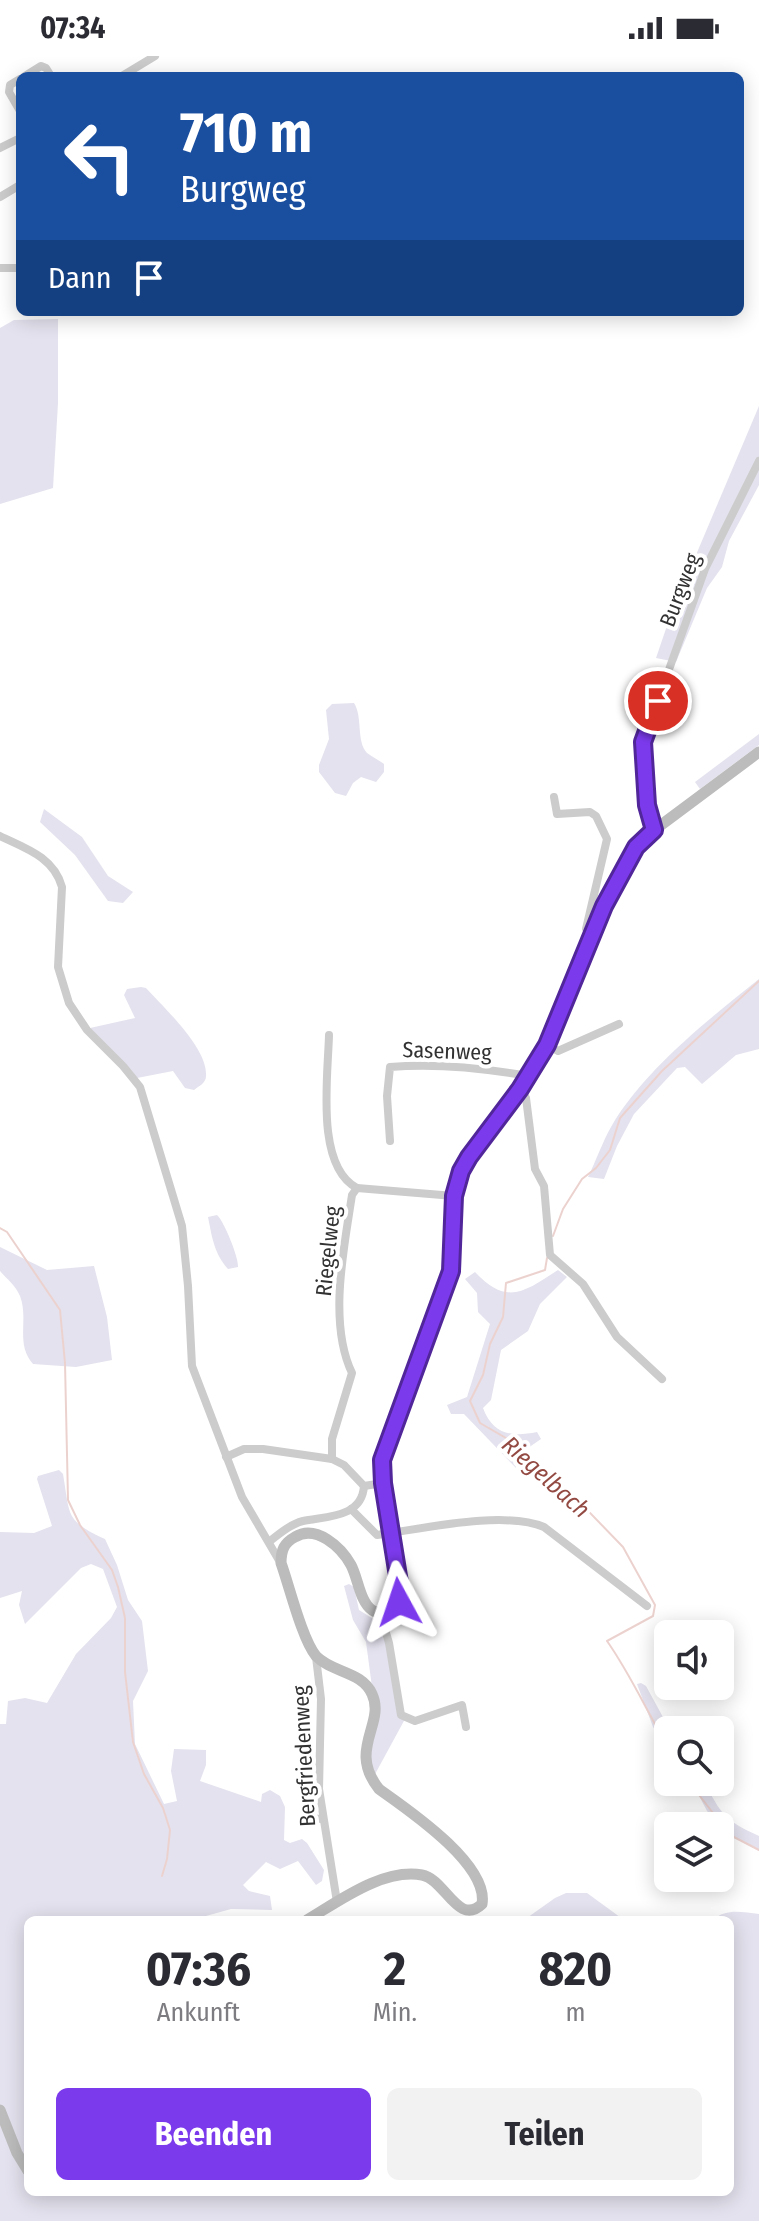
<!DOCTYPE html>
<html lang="de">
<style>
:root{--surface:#fff;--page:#f2f2f3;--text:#2b2b33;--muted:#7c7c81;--accent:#7c3aed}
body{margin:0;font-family:"Fira Sans Condensed",sans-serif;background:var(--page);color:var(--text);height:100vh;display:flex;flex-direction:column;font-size:30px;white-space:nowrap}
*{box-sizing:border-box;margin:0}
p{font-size:26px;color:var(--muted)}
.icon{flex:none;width:44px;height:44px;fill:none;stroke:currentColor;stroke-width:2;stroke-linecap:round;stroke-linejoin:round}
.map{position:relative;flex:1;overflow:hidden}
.details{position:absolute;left:24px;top:1860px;width:710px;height:280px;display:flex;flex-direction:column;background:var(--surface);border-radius:12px;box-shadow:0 4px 20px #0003}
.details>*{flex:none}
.top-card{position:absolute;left:16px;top:16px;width:728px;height:244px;border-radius:12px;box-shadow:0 4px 20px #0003;background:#1a4fa0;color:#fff;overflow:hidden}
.buttons{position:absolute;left:654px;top:1564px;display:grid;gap:16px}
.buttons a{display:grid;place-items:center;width:80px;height:80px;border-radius:12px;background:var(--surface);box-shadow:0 4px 20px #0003;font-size:40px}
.pin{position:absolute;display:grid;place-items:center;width:68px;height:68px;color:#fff;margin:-34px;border:4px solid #fff;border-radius:50%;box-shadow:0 2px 8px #0007}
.me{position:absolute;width:88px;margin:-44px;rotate:355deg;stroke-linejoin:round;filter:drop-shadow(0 0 6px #0008)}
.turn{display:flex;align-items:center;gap:28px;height:168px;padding:0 32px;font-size:36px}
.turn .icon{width:104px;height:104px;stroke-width:2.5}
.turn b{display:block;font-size:56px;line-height:68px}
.then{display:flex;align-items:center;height:76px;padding:0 32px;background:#0003;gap:16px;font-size:30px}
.eta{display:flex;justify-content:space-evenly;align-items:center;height:136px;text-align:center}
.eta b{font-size:48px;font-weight:700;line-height:56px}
.action{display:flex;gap:16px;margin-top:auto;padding:16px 32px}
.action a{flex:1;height:92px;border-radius:12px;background:var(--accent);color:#fff;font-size:32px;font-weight:700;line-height:92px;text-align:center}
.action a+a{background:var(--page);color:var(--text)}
.status{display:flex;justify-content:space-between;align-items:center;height:56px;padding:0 40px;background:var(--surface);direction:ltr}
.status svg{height:22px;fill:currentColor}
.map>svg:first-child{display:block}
.green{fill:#e4e2ee}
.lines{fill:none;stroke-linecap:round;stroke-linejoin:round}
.stream{stroke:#ecd2cf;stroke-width:2}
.street{stroke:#ccc;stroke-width:8}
.secondary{stroke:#bcbcbc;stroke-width:11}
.route-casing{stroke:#51269a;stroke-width:20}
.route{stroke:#7c3aed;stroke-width:14}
.labels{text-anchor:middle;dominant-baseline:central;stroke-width:8;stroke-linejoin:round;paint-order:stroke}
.street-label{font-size:22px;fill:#323232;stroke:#fff}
.water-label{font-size:24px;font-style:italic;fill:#934a42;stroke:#fff}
</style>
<div class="status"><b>07:34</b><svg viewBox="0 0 49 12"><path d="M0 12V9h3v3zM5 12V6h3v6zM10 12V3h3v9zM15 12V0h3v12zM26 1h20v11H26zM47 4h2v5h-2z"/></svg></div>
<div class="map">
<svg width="759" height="2165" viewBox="0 0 759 2165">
<rect width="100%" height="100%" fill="#fff"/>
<g class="green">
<polygon points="58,263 58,347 53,432 0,448 0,272 14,264"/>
<polygon points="759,350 759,429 729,485 722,511 707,532 676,606 656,602 671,558"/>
<path d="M 354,647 C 363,661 356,685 367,697 C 372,701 379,704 384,708 L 384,716 L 376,726 L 361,721 L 353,727 L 346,740 L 335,737 L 319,716 L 319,709 L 329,683 L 326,654 L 332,648 Z"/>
<polygon points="759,678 759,689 700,733 695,726"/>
<polygon points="44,753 82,781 108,820 133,836 123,847 108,845 75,799 40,766"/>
<path d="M 759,923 L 759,993 L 736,999 L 702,1028 L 685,1011 L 677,1012 L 634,1058 L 617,1090 L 604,1123 L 588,1121 C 596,1105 602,1087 611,1071 C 643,1015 709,963 759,923 Z"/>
<path d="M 141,931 L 146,932 C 164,952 208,992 206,1020 C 206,1027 199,1030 194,1034 L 185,1032 L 173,1015 L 137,1022 L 90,972 L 135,962 L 124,939 L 127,933 Z"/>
<path d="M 217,1159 C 224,1165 239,1202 238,1211 L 228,1213 C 214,1197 212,1181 208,1161 Z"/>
<path d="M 0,1191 L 47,1214 L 94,1210 L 107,1261 L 112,1304 L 76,1311 L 33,1308 C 15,1288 29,1263 20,1240 C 16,1230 7,1223 0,1215 Z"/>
<path d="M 558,1214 L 567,1221 L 540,1248 L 528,1275 L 501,1294 L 491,1344 L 483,1352 C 493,1379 512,1381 537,1376 L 541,1383 L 515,1401 L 516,1412 L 464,1358 L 451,1358 L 447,1349 L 467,1341 L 490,1268 L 478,1256 L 477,1237 L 465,1223 L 475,1216 C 507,1250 524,1236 558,1214 Z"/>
<path d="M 59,1414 L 63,1418 C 70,1459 65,1465 105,1483 L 117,1509 L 128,1544 L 142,1565 L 148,1615 L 133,1645 L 135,1688 L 164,1748 L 177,1745 L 171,1715 L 174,1693 L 206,1694 L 206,1709 L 200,1725 L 261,1746 L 262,1738 L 270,1734 L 280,1740 L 285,1751 L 284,1784 L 290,1787 L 302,1783 L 307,1787 L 324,1814 L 322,1825 L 316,1829 L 298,1805 L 280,1813 L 266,1806 L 243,1829 L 249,1835 L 270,1840 L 272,1854 L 231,1853 L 206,1860 L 206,1864 L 28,1864 L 28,2136 L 730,2136 L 730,1864 L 713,1864 C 726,1852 742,1856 759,1858 L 759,2165 L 0,2165 L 0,1668 L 6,1668 L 8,1645 L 25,1642 L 47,1647 L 76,1598 L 111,1562 L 117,1551 L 103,1513 L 91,1508 L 81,1512 L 25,1568 L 19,1549 L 22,1535 L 0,1542 L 0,1476 L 34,1477 L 52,1470 L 37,1423 L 38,1420 Z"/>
<polygon points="349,1528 354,1531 359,1554 375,1564 386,1588 405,1663 374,1720 370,1705 372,1631 366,1586 353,1564 344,1530"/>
<polygon points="641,1627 646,1630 670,1674 668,1674 668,1693 653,1671 637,1628"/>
<path d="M 692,1726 L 704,1726 C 722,1759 724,1764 759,1780 L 759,1795 L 724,1776 L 707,1755 Z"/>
<polygon points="566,1837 587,1837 624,1864 524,1864 555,1842"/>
</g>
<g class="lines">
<g class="stream">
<polyline points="0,1172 7,1176 60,1254 65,1307 68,1444 80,1469 112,1514 118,1531 125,1562 125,1616 133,1686 144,1718 163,1752 170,1774 167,1803 162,1820"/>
<polyline points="553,1180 563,1153 582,1123 596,1112 610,1094 620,1062 662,1015 759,925"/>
<path d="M 547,1202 L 545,1214 L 506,1227 L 503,1261 L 490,1288 L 483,1319 L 470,1345 L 480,1367 L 518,1389 L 530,1403 L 565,1431 L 623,1491 L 655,1549 L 653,1560 L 607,1585 C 631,1619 647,1656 668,1691"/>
<polyline points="689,1726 730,1779 759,1794"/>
</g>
<g class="street">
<polyline points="25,20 41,10 46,12 51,20"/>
<polyline points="122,20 155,0"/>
<polyline points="20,23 10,29 9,36 20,55"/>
<polyline points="0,92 20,82"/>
<polyline points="0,141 20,129"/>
<polyline points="0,212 20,212"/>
<polyline points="554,741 557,758 590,756 596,760 607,783 586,873 591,878"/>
<polyline points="654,774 647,749 643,686 705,513 759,405"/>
<path d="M 0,780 C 25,792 54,801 62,831 L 58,911 L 69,947 L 87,974 L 123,1010 L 140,1031 L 182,1170 L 188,1230 L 192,1310 L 242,1441 L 280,1506"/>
<path d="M 329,979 C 328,1020 315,1110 357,1132"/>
<polyline points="547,989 558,995 619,968"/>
<polyline points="520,1033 526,1042 535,1113 544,1130 550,1199 583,1228 617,1281 662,1323"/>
<path d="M 390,1085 L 387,1040 L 390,1011 C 436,1007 483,1012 528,1020"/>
<polyline points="226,1401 244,1393 263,1393 332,1403 344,1409 364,1430 383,1427"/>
<path d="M 332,1403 L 332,1383 L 352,1317 C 328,1267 344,1192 352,1139 L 357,1132 L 454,1140"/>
<path d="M 351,1453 L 377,1479 C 422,1473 503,1454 544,1471 L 647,1550"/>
<path d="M 270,1485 C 280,1477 291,1468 303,1465 C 326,1460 362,1462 364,1430"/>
<polyline points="380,1557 389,1587 401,1659 415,1665 462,1649 466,1671"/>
<polyline points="316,1601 321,1643 319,1733 337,1846"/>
<polyline points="306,1762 323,1763"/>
</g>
<g class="secondary">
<path d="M 307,1864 C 339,1845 383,1812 422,1819 C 445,1823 458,1871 482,1848 C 489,1808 407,1753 379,1733 C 347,1693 386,1668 372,1638 C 362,1615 332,1617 316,1600 C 302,1583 289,1529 281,1507 C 281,1494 284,1487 295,1481 C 316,1468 341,1491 351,1509 C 358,1522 360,1546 372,1554 C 382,1561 393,1554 399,1546 L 400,1529 L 383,1427 L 382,1404 L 451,1215 L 454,1190 L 454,1140 L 461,1115 L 495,1064 L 520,1033 L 547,989 L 591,878 L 628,804 L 645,781 L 759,696"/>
<polyline points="0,2054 17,2097 28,2115"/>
</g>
</g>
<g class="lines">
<g class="route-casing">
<polyline id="route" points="399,1546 401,1539 383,1427 382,1404 451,1215 454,1140 461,1115 469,1101 520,1033 547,989 604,850 636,791 654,774 647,749 643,686 658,645"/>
</g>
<use href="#route" class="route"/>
</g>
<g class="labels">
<g class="street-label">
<text transform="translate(680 534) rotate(-69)">Burgweg</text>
<text transform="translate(447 995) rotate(2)">Sasenweg</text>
<text transform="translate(328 1195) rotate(-84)">Riegelweg</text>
<text transform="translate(304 1700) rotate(-93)">Bergfriedenweg</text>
</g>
<g class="water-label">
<text transform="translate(546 1421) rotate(42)">Riegelbach</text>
</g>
</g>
</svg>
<div class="buttons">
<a><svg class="icon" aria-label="sound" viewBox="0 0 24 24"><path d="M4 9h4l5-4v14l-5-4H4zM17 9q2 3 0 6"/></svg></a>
<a><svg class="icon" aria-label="search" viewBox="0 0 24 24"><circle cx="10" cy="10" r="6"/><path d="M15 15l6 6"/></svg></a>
<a><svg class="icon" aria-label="layers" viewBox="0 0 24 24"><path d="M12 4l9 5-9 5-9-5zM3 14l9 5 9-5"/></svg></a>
</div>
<div class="pin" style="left:658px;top:645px;background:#d93025"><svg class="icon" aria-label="arrive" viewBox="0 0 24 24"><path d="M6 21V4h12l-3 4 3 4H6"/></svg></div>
<svg class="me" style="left:399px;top:1546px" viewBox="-20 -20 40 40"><path d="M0-17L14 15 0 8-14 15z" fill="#7c3aed" stroke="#fff" stroke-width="4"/></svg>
<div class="top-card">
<div class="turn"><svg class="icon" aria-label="left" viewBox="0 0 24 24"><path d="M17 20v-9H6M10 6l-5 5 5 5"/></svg><div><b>710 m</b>Burgweg</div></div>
<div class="then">Dann<svg class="icon" aria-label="arrive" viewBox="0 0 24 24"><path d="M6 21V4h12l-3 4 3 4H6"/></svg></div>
</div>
<section class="details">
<div class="eta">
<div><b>07:36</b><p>Ankunft</p></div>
<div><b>2</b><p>Min.</p></div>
<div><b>820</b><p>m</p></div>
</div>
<div class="action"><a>Beenden</a><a>Teilen</a></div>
</section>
</div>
